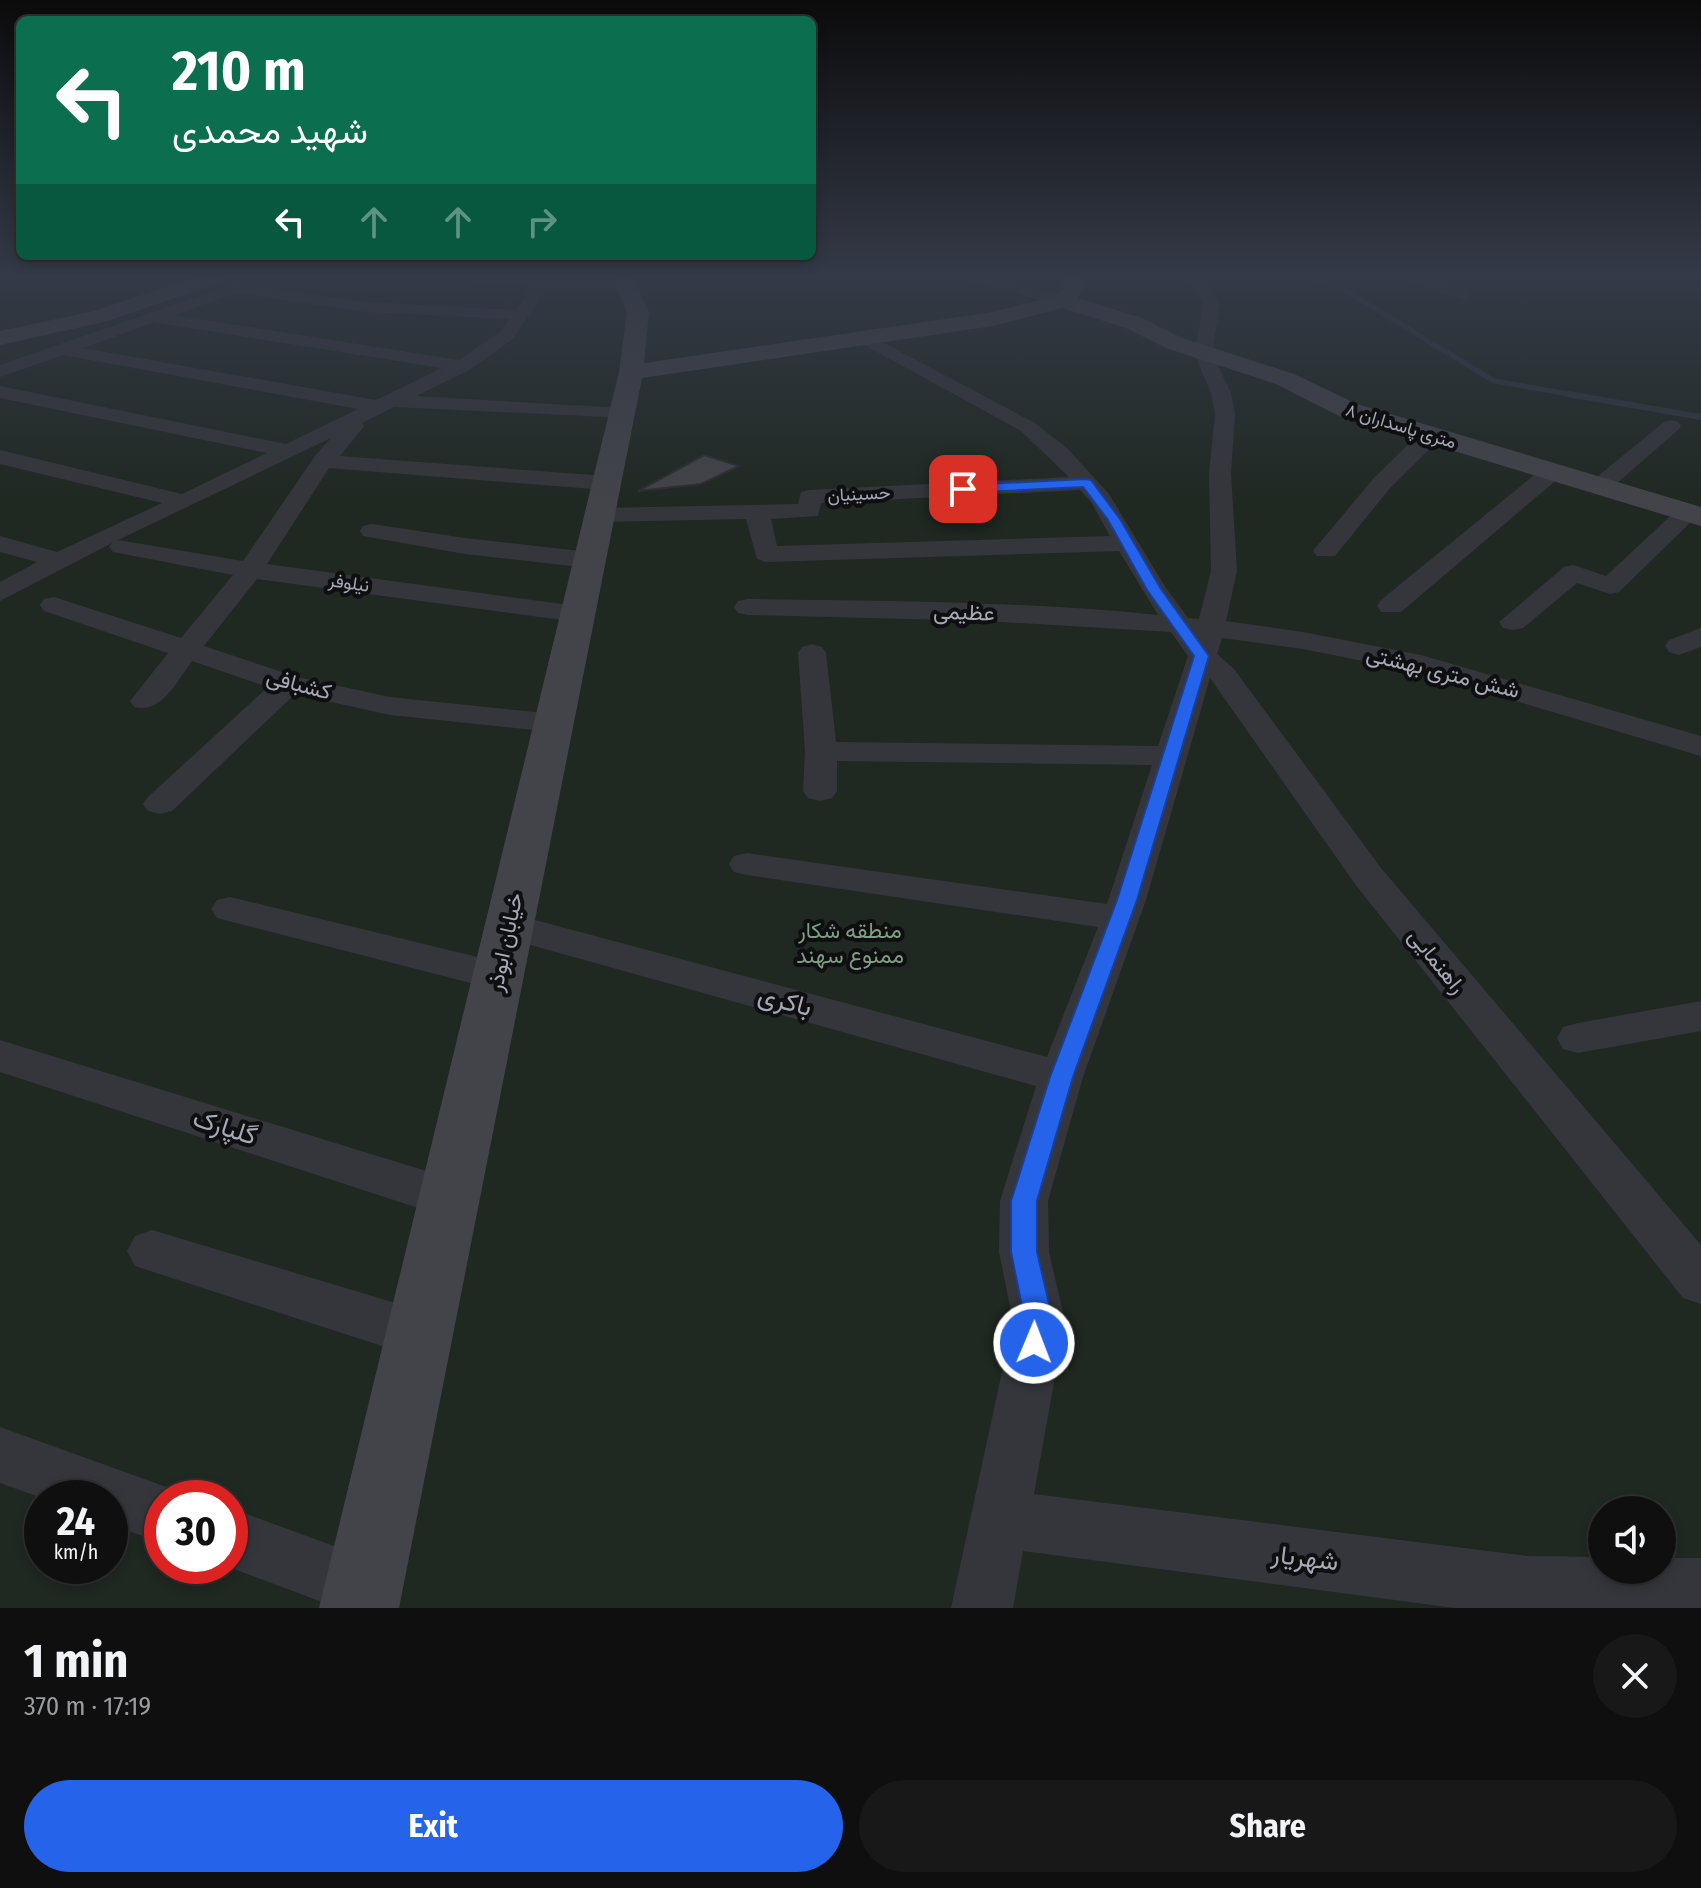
<!DOCTYPE html>
<meta charset="utf-8">
<style>
:root{--surface:#0f0f10;--page:#181819;--text:#f1f3f6;--muted:#9b9c9f;--line:#2f2f30;--accent:#2563eb}
body{margin:0;font-family:"Fira Sans Condensed",Vazirmatn,sans-serif;background:var(--page);color:var(--text);height:100vh;display:flex;flex-direction:column;font-size:30px;white-space:nowrap}
*{box-sizing:border-box;margin:0}
p{font-size:26px;color:var(--muted)}
.icon{flex:none;width:44px;height:44px;fill:none;stroke:currentColor;stroke-width:2;stroke-linecap:round;stroke-linejoin:round}
.map{position:relative;height:1608px;overflow:hidden}
.sheet{display:flex;flex-direction:column;background:var(--surface);flex:1}
.sheet>*{flex:none}
.hud{position:absolute;left:16px;top:16px;width:800px;height:244px;border-radius:12px;box-shadow:0 4px 12px #0003,0 0 0 2px var(--line);background:#0b6e4f;color:#fff;overflow:hidden}
.controls{position:absolute;left:1588px;top:1496px;display:grid;gap:16px}
.controls a{display:grid;place-items:center;width:88px;height:88px;border-radius:50%;background:var(--surface);box-shadow:0 4px 12px #0003,0 0 0 2px var(--line);font-size:40px}
.speed{position:absolute;left:24px;top:1480px;display:flex;gap:16px;font-size:40px;font-weight:700;text-align:center}
.speed>*{display:grid;place-content:center;width:104px;height:104px;border-radius:50%;background:var(--surface);box-shadow:0 4px 12px #0003,0 0 0 2px var(--line);line-height:1}
.speed small{font-size:20px;font-weight:400}
.speed .limit{border:12px solid #d22;background:#fff;color:#111}
.pin{position:absolute;display:grid;place-items:center;width:68px;height:68px;color:#fff;margin:-34px;border-radius:16px;box-shadow:0 4px 12px #0006}
.me{position:absolute;width:88px;margin:-44px;rotate:1deg;stroke-linejoin:round;filter:drop-shadow(0 0 6px #0008)}
.turn{display:flex;align-items:center;gap:28px;height:168px;padding:0 24px;font-size:36px}
.turn .icon{width:104px;height:104px;stroke-width:2.5}
.turn b{display:block;font-size:56px;line-height:68px}
.lanes{display:flex;align-items:center;height:76px;padding:0 24px;background:#0003;justify-content:center;gap:40px;direction:ltr}
.lanes .off{opacity:.35}
.round{display:grid;place-items:center;flex:none;width:84px;height:84px;border-radius:42px;background:var(--page)}
.headline{display:flex;align-items:center;justify-content:space-between;height:136px;padding:0 24px}
h1{font-size:48px;font-weight:700;line-height:60px}
.primary-button{display:flex;gap:16px;margin-top:auto;padding:16px 24px}
.primary-button a{flex:1;height:92px;border-radius:48px;background:var(--accent);color:#fff;font-size:32px;font-weight:700;line-height:92px;text-align:center}
.primary-button a+a{background:var(--page);color:var(--text)}
.map>svg:first-child{display:block}
.green{fill:#202822;fill-rule:evenodd}
.lines{fill:none;stroke-linecap:round;stroke-linejoin:round}
.stream-far1{stroke:#2e363e;stroke-width:5}
.stream{stroke:#2e363e;stroke-width:6}
.building{fill:#434449;stroke:#2e2e32;stroke-width:2}
.street{fill:#35363b;fill-rule:evenodd}
.secondary{fill:#43444a;fill-rule:evenodd}
.route{fill:#2563eb;stroke:#184099;stroke-width:2}
.labels{text-anchor:middle;dominant-baseline:central;stroke-width:8;stroke-linejoin:round;paint-order:stroke}
.far-street-label{font-size:18px;fill:#a6aab6;stroke:#0f0f11}
.street-label{font-size:22px;fill:#a6aab6;stroke:#0f0f11}
.park-label{font-size:22px;fill:#7ea082;stroke:#0f0f11}
.near-street-label{font-size:26px;fill:#a6aab6;stroke:#0f0f11}
</style>
<div class="map">
<svg width="1701" height="1608" viewBox="0 0 1701 1608">
<rect width="100%" height="100%" fill="#141416"/>
<path class="green" d="M 0,278 L 1701,278 L 1701,1608 L 0,1608 ZM 42,1498 L 110,1498 L 110,1566 L 42,1566 ZM 162,1498 L 230,1498 L 230,1566 L 162,1566 ZM 1602,1510 L 1662,1510 L 1662,1570 L 1602,1570 Z"/>
<g class="lines">
<polyline class="stream-far1" points="1313,278 1346,291 1494,381 1580,396"/>
<polyline class="stream" points="1568,394 1701,417"/>
</g>
<polygon class="building" points="704,455 739,466 701,484 638,491"/>
<g class="lines">
<g class="street">
<path d="M 468,278 C 495,278 619,273 633,285 L 625,290 L 548,286 L 513,339 L 469,370 L 416,396 L 621,408 L 631,414 L 628,418 L 394,407 L 362,423 L 364,426 L 361,430 L 340,456 L 606,476 L 614,478 L 617,483 L 614,488 L 606,490 L 329,468 L 267,564 L 577,606 L 587,608 L 591,614 L 587,620 L 577,622 L 257,579 L 204,646 L 297,677 L 390,697 L 553,714 L 564,716 L 569,723 L 564,730 L 553,732 L 390,715 L 295,694 L 172,811 L 160,814 L 148,811 L 143,804 L 148,797 L 268,687 L 192,661 C 177,681 162,714 134,707 L 130,701 L 168,653 L 44,611 L 40,605 L 44,599 L 54,597 L 181,638 L 233,575 L 113,552 L 109,547 L 112,543 L 0,601 L 0,582 L 37,562 L 0,552 L 0,536 L 57,552 L 162,503 L 0,464 L 0,450 L 182,494 L 267,453 L 0,398 L 0,386 L 286,444 L 358,409 L 63,355 L 0,377 L 0,365 L 236,283 L 365,302 L 516,310 L 533,285 L 476,283 ZM 237,293 L 365,312 L 509,319 L 501,331 L 459,360 L 174,315 ZM 155,322 L 158,323 L 442,368 L 376,400 L 83,348 ZM 331,438 L 315,456 L 243,561 L 118,540 Z"/>
<polygon points="967,278 994,278 1069,297 1071,301 1063,306 969,281"/>
<path d="M 1186,278 L 1202,278 L 1220,304 L 1212,353 L 1231,393 L 1235,414 L 1231,473 L 1237,571 L 1226,621 L 1303,632 L 1421,655 L 1701,736 L 1701,756 L 1418,672 L 1303,649 L 1222,638 L 1217,654 L 1234,669 L 1381,868 L 1701,1245 L 1701,1304 L 1683,1298 L 1355,884 L 1210,678 L 1146,900 L 1083,1077 L 1048,1201 L 1049,1252 L 1065,1321 L 1034,1494 L 1528,1556 L 1602,1557 L 1602,1570 L 1662,1570 L 1662,1558 L 1701,1558 L 1701,1608 L 1455,1608 L 1023,1551 L 1013,1608 L 951,1608 L 1013,1321 L 999,1252 L 1000,1201 L 1036,1086 L 495,935 L 490,926 L 495,917 L 509,913 L 1047,1057 L 1098,927 L 747,875 L 734,872 L 729,864 L 734,856 L 747,853 L 1107,904 L 1152,765 L 837,761 L 837,791 L 832,798 L 820,801 L 808,798 L 803,791 L 805,751 L 798,653 L 802,647 L 812,644 L 822,647 L 826,653 L 836,742 L 1158,746 L 1188,656 L 1171,632 L 986,621 L 748,615 L 738,613 L 734,607 L 738,601 L 748,599 C 885,601 1022,601 1158,615 L 1119,551 L 766,562 L 757,559 L 746,519 L 599,522 L 591,520 L 587,515 L 591,510 L 599,508 L 798,504 L 801,492 L 809,490 L 1069,477 L 1021,431 L 859,342 L 856,338 L 865,333 L 1035,423 L 1067,448 L 1109,494 L 1166,588 L 1188,618 L 1199,619 L 1211,571 L 1209,473 L 1215,414 L 1211,393 L 1194,353 L 1204,304 ZM 1080,490 L 1091,502 L 1110,536 L 777,546 L 771,519 L 818,516 L 821,503 Z"/>
<polygon points="1398,278 1424,278 1469,292 1471,295 1463,300"/>
<polygon points="1671,420 1678,422 1681,426 1678,430 1608,491 1592,491 1588,486 1592,481 1664,422"/>
<polygon points="1431,429 1442,435 1439,440 1390,488 1335,556 1317,556 1313,551 1317,546 1374,478 1423,430"/>
<polygon points="1552,465 1560,467 1563,472 1560,477 1401,612 1381,612 1377,606 1381,600 1544,467"/>
<polygon points="1687,506 1695,508 1699,513 1695,518 1619,592 1610,594 1577,583 1523,628 1513,630 1503,628 1499,622 1564,567 1573,565 1606,576 1679,508"/>
<polygon points="372,524 465,538 589,552 598,555 602,560 598,565 589,568 465,554 363,536 360,531 363,526"/>
<polygon points="1701,628 1701,647 1679,655 1669,652 1665,646 1669,640"/>
<polygon points="230,897 498,962 512,966 518,976 512,986 498,990 217,918 211,909 217,900"/>
<polygon points="1701,1001 1701,1031 1578,1053 1563,1049 1557,1038 1563,1027 1578,1023"/>
<polygon points="0,1040 449,1178 466,1184 473,1198 466,1212 449,1218 0,1072"/>
<polygon points="152,1230 419,1310 437,1317 445,1334 437,1351 419,1358 135,1266 127,1251 135,1236"/>
<polygon points="0,1427 183,1493 185,1498 162,1498 162,1543 110,1524 110,1498 42,1498 0,1483"/>
<polygon points="230,1508 386,1565 395,1587 386,1608 338,1608 226,1566 230,1566"/>
</g>
<g class="secondary">
<polygon points="193,278 224,278 221,282 108,321 0,345 0,331 94,311"/>
<polygon points="613,278 633,278 649,312 644,363 993,312 1055,296 1064,287 1061,278 1081,278 1085,288 1077,298 1142,318 1182,338 1294,374 1357,404 1701,507 1701,526 1339,416 1276,384 1166,348 1126,328 1062,308 993,326 642,378 399,1608 319,1608 619,372 627,312"/>
</g>
</g>
<linearGradient id="sky" x2="0" y2="1"><stop stop-color="#0b0b0c"/><stop offset="0.55" stop-color="#343a47"/><stop offset="1" stop-color="#343a47" stop-opacity="0"/></linearGradient>
<rect width="1701" height="503" fill="url(#sky)"/>
<polygon class="route" points="1086,479 1091,480 1120,519 1161,589 1209,656 1137,900 1073,1077 1037,1201 1037,1252 1053,1321 1044,1352 1034,1355 1024,1352 1020,1343 1025,1321 1011,1252 1011,1201 1050,1077 1117,900 1194,656 1147,590 1108,520 1083,487 963,493 957,489 963,485"/>
<g class="labels">
<g class="far-street-label">
<text transform="translate(1401 426) rotate(17)">۸ متری پاسداران</text>
<text transform="translate(859 494) rotate(-3)">حسینیان</text>
<text transform="translate(349 583) rotate(8)">نیلوفر</text>
</g>
<g class="street-label">
<text transform="translate(964 612) rotate(2)">عظیمی</text>
<text transform="translate(1443 672) rotate(14)">شش متری بهشتی</text>
<text transform="translate(299 684) rotate(15)">کشبافی</text>
<text transform="translate(505 942) rotate(-78)">خیابان ابوذر</text>
<text transform="translate(1437 961) rotate(51)">راهنمایی</text>
</g>
<g class="park-label">
<text x="850" y="930">منطقه شکار<tspan x="850" dy="25">ممنوع سهند</tspan></text>
</g>
<g class="near-street-label">
<text transform="translate(785 1001) rotate(15)">باکری</text>
<text transform="translate(225 1127) rotate(18)">گلپارک</text>
<text transform="translate(1305 1558) rotate(7)">شهریار</text>
</g>
</g>
</svg>
<div class="controls">
<a><svg class="icon" aria-label="sound" viewBox="0 0 24 24"><path d="M4 9h4l5-4v14l-5-4H4zM17 9q2 3 0 6"/></svg></a>
</div>
<div class="speed"><div>24<small>km/h</small></div><div class="limit">30</div></div>
<div class="pin" style="left:963px;top:489px;background:#d93025"><svg class="icon" aria-label="arrive" viewBox="0 0 24 24"><path d="M6 21V4h12l-3 4 3 4H6"/></svg></div>
<svg class="me" style="left:1034px;top:1343px" viewBox="-20 -20 40 40"><circle r="17" fill="#2563eb" stroke="#fff" stroke-width="3"/><path d="M0-11L8 9 0 5-8 9z" fill="#fff"/></svg>
<div class="hud">
<div class="turn"><svg class="icon" aria-label="left" viewBox="0 0 24 24"><path d="M17 20v-9H6M10 6l-5 5 5 5"/></svg><div><b>210 m</b>شهید محمدی</div></div>
<div class="lanes"><svg class="icon" aria-label="left" viewBox="0 0 24 24"><path d="M17 20v-9H6M10 6l-5 5 5 5"/></svg><svg class="icon off" aria-label="ahead" viewBox="0 0 24 24"><path d="M12 20V5M6 11l6-6 6 6"/></svg><svg class="icon off" aria-label="ahead" viewBox="0 0 24 24"><path d="M12 20V5M6 11l6-6 6 6"/></svg><svg class="icon off" aria-label="right" viewBox="0 0 24 24"><path d="M7 20v-9h11M14 6l5 5-5 5"/></svg></div>
</div>
</div>
<section class="sheet">
<div class="headline"><div><h1>1 min</h1><p>370 m · 17:19</p></div><a class="round"><svg class="icon" aria-label="close" viewBox="0 0 24 24"><path d="M6 6l12 12M18 6L6 18"/></svg></a></div>
<div class="primary-button"><a>Exit</a><a>Share</a></div>
</section>
